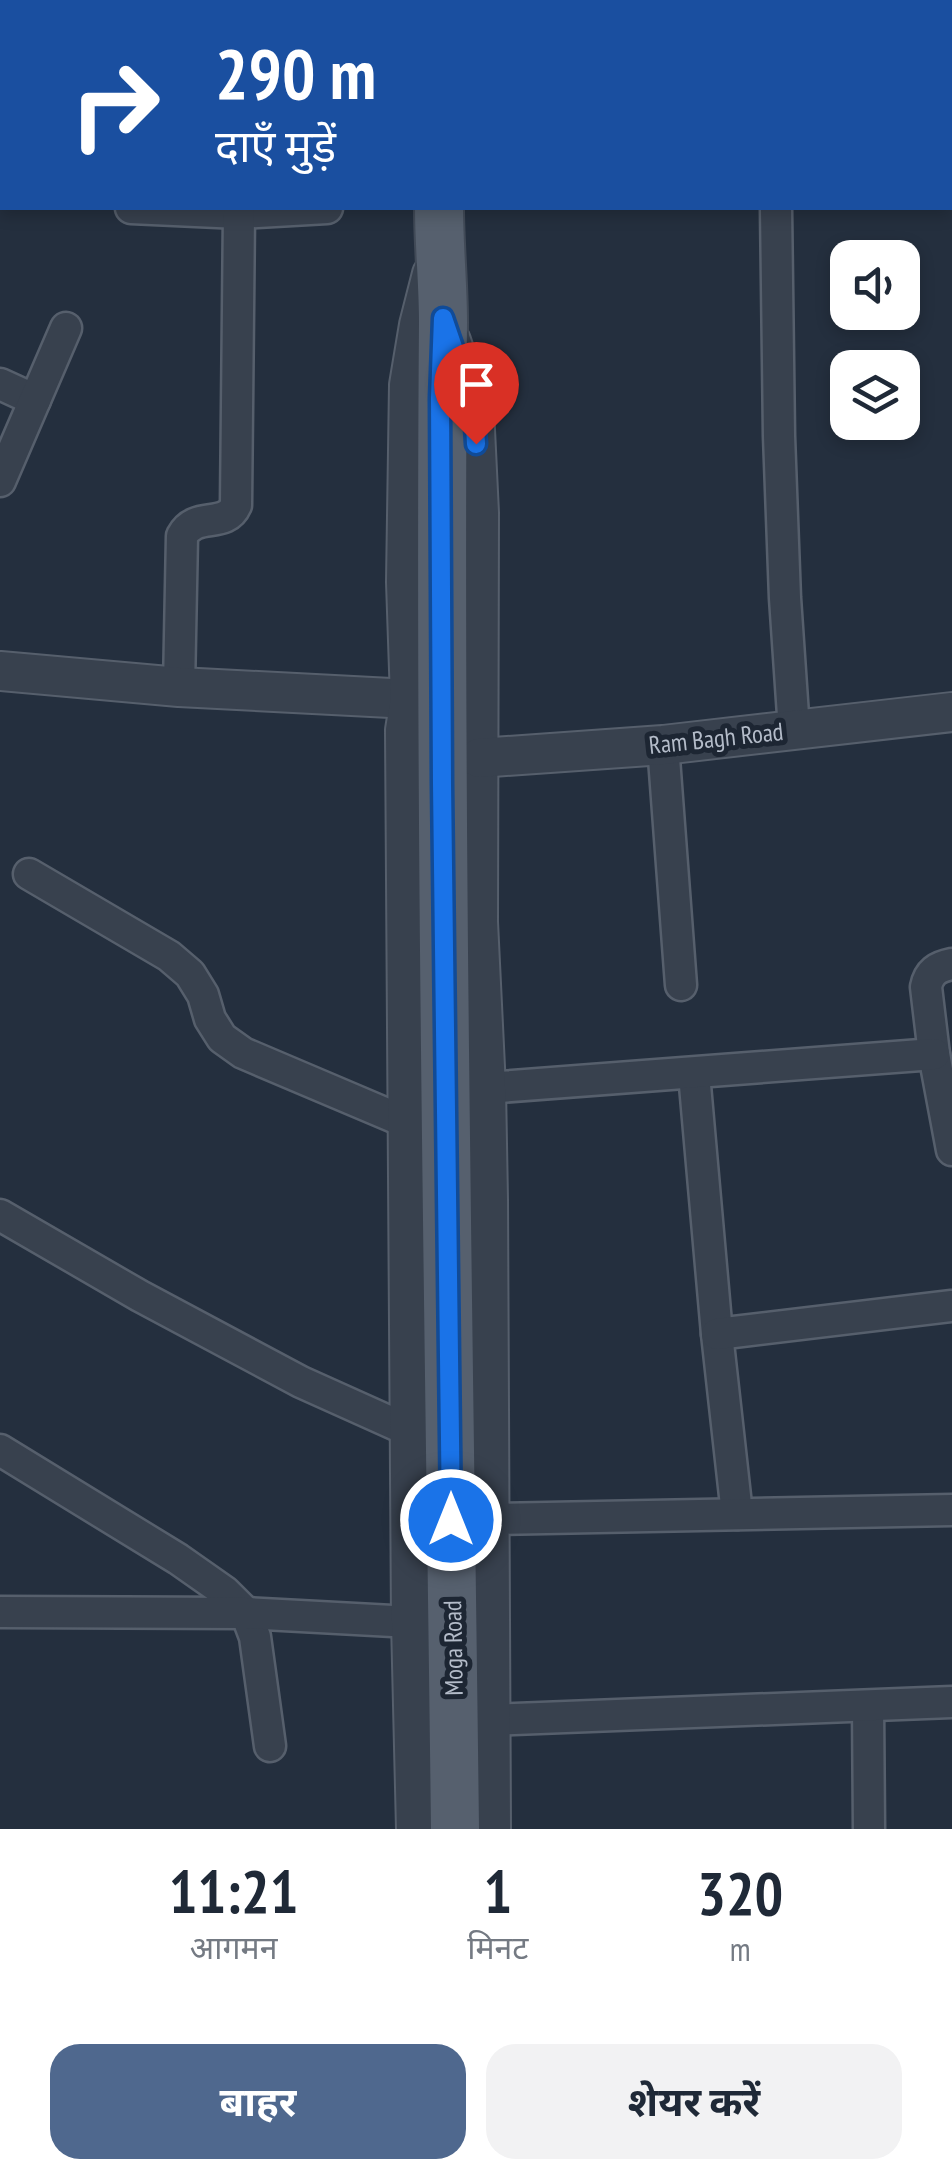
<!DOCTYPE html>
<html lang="hi">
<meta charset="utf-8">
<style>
:root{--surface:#fff;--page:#f2f2f3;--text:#1f2937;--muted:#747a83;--accent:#4f688e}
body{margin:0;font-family:"PT Sans Narrow","Noto Sans Devanagari",sans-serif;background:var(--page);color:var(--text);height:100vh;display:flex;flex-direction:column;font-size:38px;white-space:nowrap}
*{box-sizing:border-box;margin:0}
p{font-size:32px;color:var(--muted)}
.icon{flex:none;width:55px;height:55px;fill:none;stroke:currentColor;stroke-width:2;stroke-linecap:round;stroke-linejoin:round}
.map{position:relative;height:1829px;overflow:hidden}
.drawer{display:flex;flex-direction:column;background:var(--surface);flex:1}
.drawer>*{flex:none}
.hud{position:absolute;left:0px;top:0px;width:952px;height:210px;box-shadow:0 5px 15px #0003;background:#1a4fa0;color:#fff;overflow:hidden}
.tools{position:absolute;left:830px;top:240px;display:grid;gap:20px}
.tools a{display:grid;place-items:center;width:90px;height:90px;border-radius:20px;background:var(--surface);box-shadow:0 5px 15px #0003;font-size:50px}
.pin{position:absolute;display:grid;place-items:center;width:85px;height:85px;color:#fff;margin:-102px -42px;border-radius:50% 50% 50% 0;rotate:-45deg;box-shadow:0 0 10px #0007}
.pin .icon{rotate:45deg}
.me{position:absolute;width:110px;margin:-55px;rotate:0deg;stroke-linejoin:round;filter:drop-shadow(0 0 8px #0008)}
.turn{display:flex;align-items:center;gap:35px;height:210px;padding:0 50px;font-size:45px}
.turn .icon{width:130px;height:130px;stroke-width:2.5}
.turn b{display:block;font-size:70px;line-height:85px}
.eta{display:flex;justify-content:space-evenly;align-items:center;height:170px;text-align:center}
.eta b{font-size:60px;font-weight:700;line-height:70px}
.cta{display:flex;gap:20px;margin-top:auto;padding:20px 50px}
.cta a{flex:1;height:115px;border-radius:30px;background:var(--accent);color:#fff;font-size:40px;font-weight:700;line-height:115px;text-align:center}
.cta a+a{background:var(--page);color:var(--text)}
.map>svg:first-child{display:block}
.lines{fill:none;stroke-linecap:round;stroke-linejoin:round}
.minor-casing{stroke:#565f6c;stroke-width:35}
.tertiary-casing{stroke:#565f6c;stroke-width:42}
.primary-casing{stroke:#414a57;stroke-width:52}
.minor{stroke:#38414e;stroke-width:30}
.tertiary{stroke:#38414e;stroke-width:38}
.primary{stroke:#56606e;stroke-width:48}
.route-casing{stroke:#114b97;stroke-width:25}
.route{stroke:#1a73e8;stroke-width:18}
.labels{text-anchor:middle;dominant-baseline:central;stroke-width:10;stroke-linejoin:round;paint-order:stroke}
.street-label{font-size:25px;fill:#b4bcc9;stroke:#1d2633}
</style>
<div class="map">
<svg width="952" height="1829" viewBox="0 0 952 1829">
<rect width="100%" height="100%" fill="#242f3e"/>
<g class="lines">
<g class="minor-casing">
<g id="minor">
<polyline points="57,2 59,0"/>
<polyline points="789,2 790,0"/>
<polyline points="0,8 2,9"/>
<polyline points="950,31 952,26"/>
<polyline points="0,120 2,115"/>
<polyline points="950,125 952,126"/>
<polyline points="0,141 2,143"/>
<polyline points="131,208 239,213 327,208"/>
<polyline points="776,208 779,436 785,598 794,730"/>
<polyline points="0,384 35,400"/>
<polyline points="0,481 66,328"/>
<path d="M 179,687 L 182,536 C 196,510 225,530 236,505 L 239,213"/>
<polyline points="663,745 681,985"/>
<polyline points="29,874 169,956 190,974 203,995 210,1019 222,1038 243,1053 408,1123"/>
<path d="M 952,964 C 937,967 929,972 926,987 L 934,1054 L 952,1150"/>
<polyline points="694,1074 717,1334 737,1514"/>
<polyline points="486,1088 934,1054"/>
<polyline points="0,1215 140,1296 301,1382 410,1431"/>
<polyline points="717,1334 952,1306"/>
<polyline points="0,1450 178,1559 225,1592 246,1613 255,1637 270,1746"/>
<polyline points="490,1519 952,1510"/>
<polyline points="0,1612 246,1613 411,1622"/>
<polyline points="868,1706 869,1829"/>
<polyline points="490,1720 952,1702"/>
</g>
</g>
<g class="tertiary-casing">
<g id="tertiary">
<polyline points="451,341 474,409 479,513 478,922 486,1088 488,1200 491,1829"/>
<polyline points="0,671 179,687 410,699"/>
<polyline points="479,758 663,745 952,712"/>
<polyline points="416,1829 411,1622 405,730 410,699 406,582 409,385 419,325 432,274"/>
</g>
</g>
<g class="primary-casing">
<g id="primary">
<polyline points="435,0 435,2"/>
<path d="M 439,208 C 439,245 443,284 443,322 C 439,824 449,1327 455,1829"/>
</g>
</g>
<use href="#minor" class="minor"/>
<use href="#tertiary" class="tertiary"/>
<use href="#primary" class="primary"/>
</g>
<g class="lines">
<g class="route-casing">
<polyline id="route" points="451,1520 442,784 440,398 443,318 474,409 476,444"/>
</g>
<use href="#route" class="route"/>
</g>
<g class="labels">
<g class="street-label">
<text transform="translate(716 738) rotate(-6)">Ram Bagh Road</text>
<text transform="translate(453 1648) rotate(-91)">Moga Road</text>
</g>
</g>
</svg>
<div class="tools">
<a><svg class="icon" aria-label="sound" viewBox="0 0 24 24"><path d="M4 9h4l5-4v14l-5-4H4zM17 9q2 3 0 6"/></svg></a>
<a><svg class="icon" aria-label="layers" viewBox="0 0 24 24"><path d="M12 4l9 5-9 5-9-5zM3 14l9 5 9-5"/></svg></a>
</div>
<div class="pin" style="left:476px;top:444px;background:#d93025"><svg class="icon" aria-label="arrive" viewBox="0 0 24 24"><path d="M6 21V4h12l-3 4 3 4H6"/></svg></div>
<svg class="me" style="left:451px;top:1520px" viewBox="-20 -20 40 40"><circle r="17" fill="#1a73e8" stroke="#fff" stroke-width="3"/><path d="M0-11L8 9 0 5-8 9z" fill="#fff"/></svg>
<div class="hud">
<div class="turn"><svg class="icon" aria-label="right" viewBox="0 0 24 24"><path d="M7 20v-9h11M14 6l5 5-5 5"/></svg><div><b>290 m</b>दाएँ मुड़ें</div></div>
</div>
</div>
<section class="drawer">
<div class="eta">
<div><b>11:21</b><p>आगमन</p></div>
<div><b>1</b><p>मिनट</p></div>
<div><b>320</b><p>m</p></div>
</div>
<div class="cta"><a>बाहर</a><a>शेयर करें</a></div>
</section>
